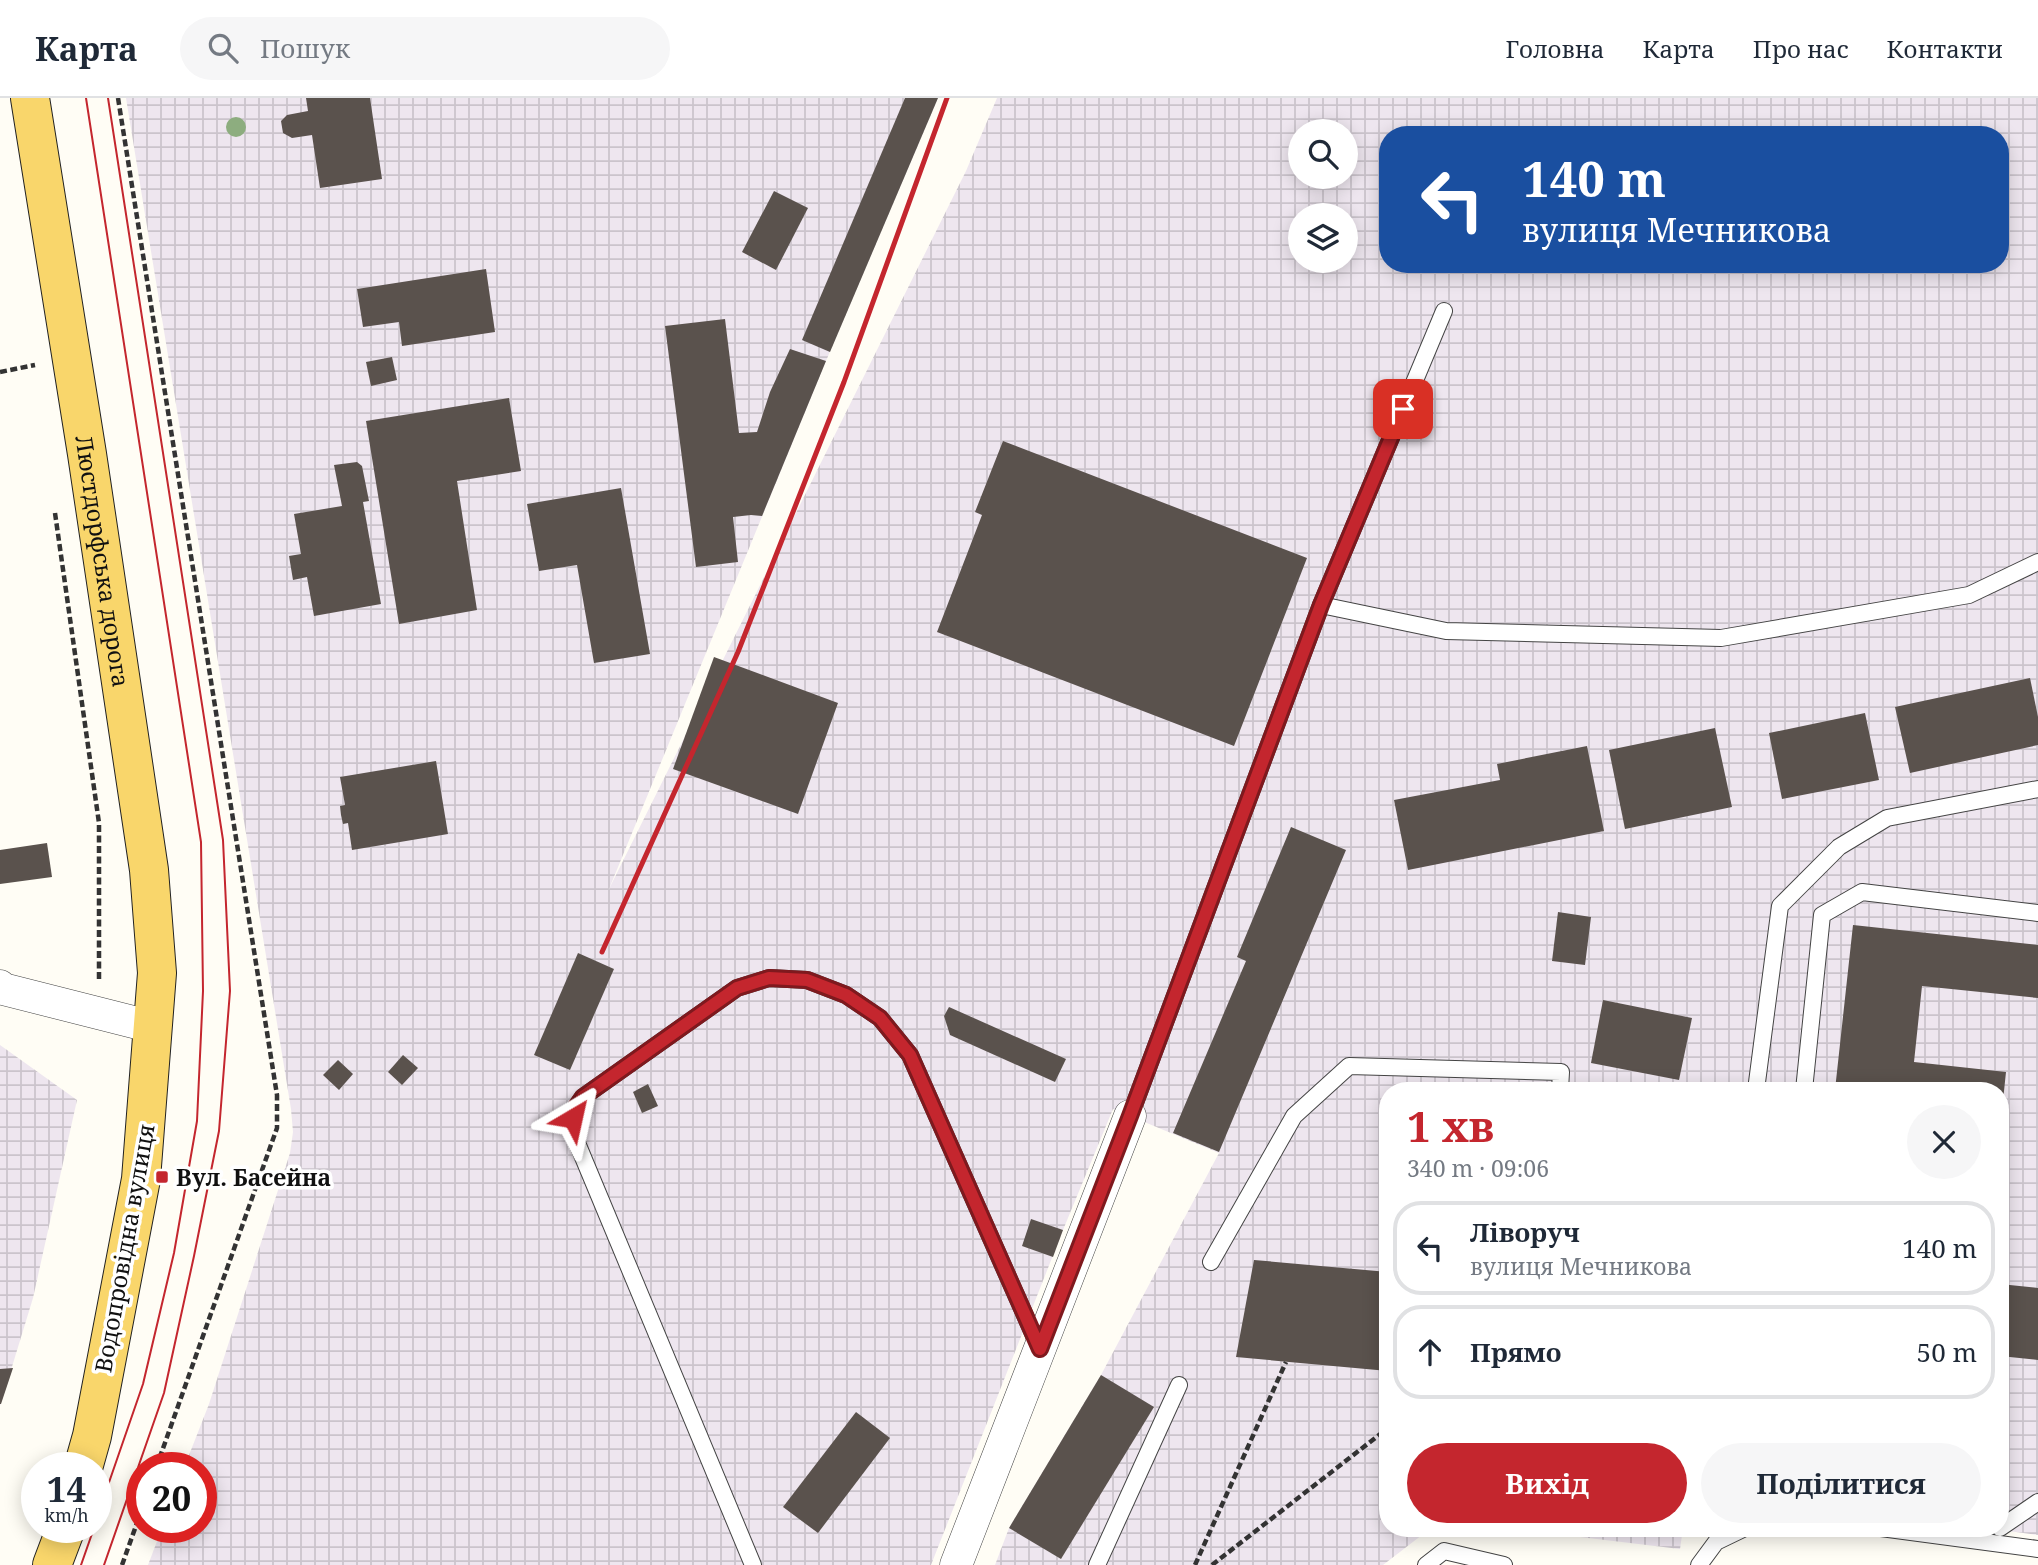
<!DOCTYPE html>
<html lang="uk">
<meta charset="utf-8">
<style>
:root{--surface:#fff;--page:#f6f6f7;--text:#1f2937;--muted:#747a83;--line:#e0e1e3;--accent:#c4262e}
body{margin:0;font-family:"Noto Serif",serif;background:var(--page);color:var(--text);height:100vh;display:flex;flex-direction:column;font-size:26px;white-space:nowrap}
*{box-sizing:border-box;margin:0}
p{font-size:23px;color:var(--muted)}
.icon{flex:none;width:38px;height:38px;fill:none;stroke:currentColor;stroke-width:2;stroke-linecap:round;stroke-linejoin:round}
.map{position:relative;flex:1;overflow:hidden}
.details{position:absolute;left:1379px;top:984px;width:630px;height:455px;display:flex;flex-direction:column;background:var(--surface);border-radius:28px;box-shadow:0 4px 18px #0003}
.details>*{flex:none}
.banner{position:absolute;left:1379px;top:28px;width:630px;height:147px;border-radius:28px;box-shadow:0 4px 18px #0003;background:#1a4fa0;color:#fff;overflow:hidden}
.fabs{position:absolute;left:1288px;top:21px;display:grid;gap:14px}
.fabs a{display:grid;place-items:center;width:70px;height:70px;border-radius:50%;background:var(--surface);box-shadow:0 4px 18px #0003;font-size:35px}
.speed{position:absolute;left:21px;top:1354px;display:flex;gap:14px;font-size:35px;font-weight:700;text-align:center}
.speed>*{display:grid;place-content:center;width:91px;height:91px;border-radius:50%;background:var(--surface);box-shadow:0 4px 18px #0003;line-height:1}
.speed small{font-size:18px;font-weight:400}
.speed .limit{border:10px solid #d22;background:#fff;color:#111}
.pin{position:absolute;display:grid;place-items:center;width:60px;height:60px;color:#fff;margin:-30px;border-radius:14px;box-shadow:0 4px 10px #0006}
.me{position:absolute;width:77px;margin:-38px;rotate:36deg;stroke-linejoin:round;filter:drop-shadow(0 0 5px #0008)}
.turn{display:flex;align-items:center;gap:24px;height:147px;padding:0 28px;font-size:32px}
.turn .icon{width:91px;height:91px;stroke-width:2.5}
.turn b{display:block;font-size:49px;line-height:60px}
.round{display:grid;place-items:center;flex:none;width:74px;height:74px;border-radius:37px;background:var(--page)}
.headline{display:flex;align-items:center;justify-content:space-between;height:119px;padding:0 28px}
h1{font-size:42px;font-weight:700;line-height:52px;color:var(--accent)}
.primary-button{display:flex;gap:14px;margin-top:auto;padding:14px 28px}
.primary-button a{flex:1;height:80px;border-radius:42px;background:var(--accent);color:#fff;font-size:28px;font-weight:700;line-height:80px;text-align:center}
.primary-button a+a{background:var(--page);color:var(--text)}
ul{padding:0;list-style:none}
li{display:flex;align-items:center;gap:21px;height:94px;margin:0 14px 10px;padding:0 14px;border:4px solid var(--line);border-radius:28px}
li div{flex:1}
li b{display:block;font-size:26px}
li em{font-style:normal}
header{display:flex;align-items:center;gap:42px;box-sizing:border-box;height:98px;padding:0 35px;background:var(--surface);border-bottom:2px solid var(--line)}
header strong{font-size:33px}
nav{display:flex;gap:38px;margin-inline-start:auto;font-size:24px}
.search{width:490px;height:63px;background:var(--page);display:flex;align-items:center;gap:18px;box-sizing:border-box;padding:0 24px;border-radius:38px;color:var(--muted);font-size:26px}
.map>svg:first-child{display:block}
.industrial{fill:url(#industrial-grid);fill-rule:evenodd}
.building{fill:#5a524d}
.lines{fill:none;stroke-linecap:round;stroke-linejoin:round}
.lane-casing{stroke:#444;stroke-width:18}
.street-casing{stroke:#444;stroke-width:33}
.primary-casing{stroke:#222;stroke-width:40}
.path{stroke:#333;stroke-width:4.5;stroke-dasharray:7 3.5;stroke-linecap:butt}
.lane{stroke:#fff;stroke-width:16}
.street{stroke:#fff;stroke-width:32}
.primary{stroke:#f9d66b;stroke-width:38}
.tram{stroke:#c4262e;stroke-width:2}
.rail{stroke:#c4262e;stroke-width:5}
.tree{fill:#8dad7f}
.route-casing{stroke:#7f191e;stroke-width:18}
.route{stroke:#c4262e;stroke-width:12}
.poi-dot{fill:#c4262e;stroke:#fff;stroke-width:2.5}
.labels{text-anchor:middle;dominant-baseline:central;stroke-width:7;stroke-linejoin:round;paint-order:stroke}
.street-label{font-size:23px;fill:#111;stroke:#fff}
.poi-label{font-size:23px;font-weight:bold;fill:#111;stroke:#fff;text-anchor:start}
</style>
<header>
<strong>Карта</strong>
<div class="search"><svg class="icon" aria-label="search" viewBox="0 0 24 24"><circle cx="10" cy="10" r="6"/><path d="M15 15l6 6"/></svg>Пошук</div>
<nav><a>Головна</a><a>Карта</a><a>Про нас</a><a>Контакти</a></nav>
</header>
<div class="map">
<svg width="2038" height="1467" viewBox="0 0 2038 1467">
<defs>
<pattern id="industrial-grid" width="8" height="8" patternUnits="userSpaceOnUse" patternTransform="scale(1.75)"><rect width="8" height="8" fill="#eee6ef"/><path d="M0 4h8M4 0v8" fill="none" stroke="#cbc4cc"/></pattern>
</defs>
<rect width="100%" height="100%" fill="#fffdf5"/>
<g class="industrial">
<path d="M 126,0 L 938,0 L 826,263 L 609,791 L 966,73 L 997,0 L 2038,0 L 2038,1437 L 1987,1430 L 2000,1430 L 2000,992 L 1388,992 L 1388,1430 L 1431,1430 L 1383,1467 L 995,1467 L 1009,1430 L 1101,1277 L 1219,1055 L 1113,1011 L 1063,1132 L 931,1467 L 148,1467 L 162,1430 L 201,1430 L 201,1370 L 184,1370 L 209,1306 L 290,1055 L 293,1034 L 291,1011 ZM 1300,33 L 1346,33 L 1346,79 L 1300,79 ZM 1388,37 L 2000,37 L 2000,166 L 1388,166 ZM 1300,117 L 1346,117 L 1346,163 L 1300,163 Z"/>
<polygon points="0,947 77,1002 33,1200 0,1308"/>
<polygon points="1505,1430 1683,1430 1680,1451"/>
</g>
<g class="building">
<polygon points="306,0 370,0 382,81 320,90 312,37 292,40 283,35 281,23 287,17 308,13"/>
<polygon points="905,0 938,0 830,254 802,242"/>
<polygon points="774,93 808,110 776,172 742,154"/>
<polygon points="486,171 495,234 402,248 399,224 363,229 357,191"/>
<polygon points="725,221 739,335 757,334 770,294 790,251 826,263 762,418 751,417 733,419 738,464 696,469 665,228"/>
<polygon points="392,259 397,282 371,288 366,264"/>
<polygon points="509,300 521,373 457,383 477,512 399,526 366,323"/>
<polygon points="1003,343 1307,460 1234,648 937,534 982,417 975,414"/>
<polygon points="357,364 362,368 369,403 363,404 381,506 314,518 307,479 293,482 289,458 301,456 294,416 342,408 334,367"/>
<polygon points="621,390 650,556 594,565 577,467 539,473 527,406"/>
<polygon points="714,559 838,605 798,716 673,671"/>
<polygon points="2030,580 2038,619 2038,647 1910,675 1895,609"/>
<polygon points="1865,615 1879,682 1782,701 1769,635"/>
<polygon points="1715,630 1732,709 1625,731 1609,652"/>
<polygon points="1587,648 1604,733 1408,772 1394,702 1500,682 1497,666"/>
<polygon points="436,663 448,736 352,752 348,725 343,726 341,717 340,708 345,707 340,679"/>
<polygon points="1291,729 1346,752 1219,1054 1173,1035 1246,863 1237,859"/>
<polygon points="47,745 52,779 0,786 0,752"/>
<polygon points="1558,814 1591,819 1585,867 1552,863"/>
<polygon points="1853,827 2038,847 2038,900 1922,888 1914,964 2006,974 2002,1012 2000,1012 2000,992 1835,992"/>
<polygon points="578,855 614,871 570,972 534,957"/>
<polygon points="1603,902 1692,920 1679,982 1591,965"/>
<polygon points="949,909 1066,961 1055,984 950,937 944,918"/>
<polygon points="403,957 418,970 402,987 388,974"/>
<polygon points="338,962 353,976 339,992 323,977"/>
<polygon points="648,986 658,1008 642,1015 633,994"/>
<polygon points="1031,1121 1063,1132 1053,1159 1022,1148"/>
<polygon points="1254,1162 1388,1174 1388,1273 1236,1259"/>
<polygon points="2000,1186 2038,1190 2038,1262 2000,1258"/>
<polygon points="13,1270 1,1306 0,1306 0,1271"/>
<polygon points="1101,1277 1154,1309 1061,1461 1009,1430"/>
<polygon points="856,1314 890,1340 818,1435 783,1409"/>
</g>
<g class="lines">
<g class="lane-casing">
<g id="lane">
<polyline points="1321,507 1446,533 1721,540 1969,497 2038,464"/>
<polyline points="1756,992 1780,808 1839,749 1887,720 2038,691"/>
<polyline points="1804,992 1822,817 1862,794 2038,815"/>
<polyline points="1130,1018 1321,507 1444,213"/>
<polyline points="1211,1164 1294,1018 1349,968 1561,974 1560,992"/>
<polyline points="1881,1430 2038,1451"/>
<polyline points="2000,1430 2038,1404"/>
<path d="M 753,1467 L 575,1040 C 572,1023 573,1013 583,999 L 737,890 L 769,880 L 807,882 L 846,897 L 880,920 L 910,957 L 1039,1249"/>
<polyline points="1097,1467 1179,1287"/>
<polyline points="1426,1467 1444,1453 1504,1467"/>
<polyline points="1699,1467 1716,1444 1745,1430"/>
</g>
</g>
<g class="street-casing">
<g id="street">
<polyline points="0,888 3,891 153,929"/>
<polyline points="956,1467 1130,1018"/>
</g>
</g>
<g class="primary-casing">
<g id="primary">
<path id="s1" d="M 30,0 L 87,356 L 149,772 L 157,875 L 141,1081 L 92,1338 L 83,1370"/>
<polyline points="52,1467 66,1430"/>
</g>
</g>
<g class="path">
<polyline points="118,0 277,997 277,1030 156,1370"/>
<polyline points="0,274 35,267"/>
<polyline points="55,415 99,725 99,882"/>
<polyline points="122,1467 142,1411"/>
<polyline points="1195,1467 1286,1264"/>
<polyline points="1212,1467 1388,1330"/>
</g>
<use href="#lane" class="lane"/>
<use href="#street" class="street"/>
<use href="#primary" class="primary"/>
<g class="tram">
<polyline points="86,0 201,744 203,893 197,1023 174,1155 143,1286 96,1422"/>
<polyline points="81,1467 94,1430"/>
<polyline points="104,1467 164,1295 194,1158 219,1033 230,893 223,742 108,0"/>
</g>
<polyline class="rail" points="602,854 738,554 844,284 947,0"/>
</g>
<circle class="tree" cx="236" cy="29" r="10"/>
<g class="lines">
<g class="route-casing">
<polyline id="route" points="573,1020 576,1009 583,999 737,890 769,880 807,882 846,897 880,920 910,957 1040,1251 1130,1018 1321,507 1403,311"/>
</g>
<use href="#route" class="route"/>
</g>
<rect class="poi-dot" x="155" y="1072" width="14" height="14" rx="3.5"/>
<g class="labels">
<g class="street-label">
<text stroke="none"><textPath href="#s1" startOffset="469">Люстдорфська дорога</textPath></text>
<text transform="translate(124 1150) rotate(-80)">Водопровідна вулиця</text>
</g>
<g class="poi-label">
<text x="176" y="1079">Вул. Басейна</text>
</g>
</g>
</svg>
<div class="fabs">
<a><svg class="icon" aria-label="search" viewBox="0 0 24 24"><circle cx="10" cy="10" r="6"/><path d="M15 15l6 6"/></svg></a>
<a><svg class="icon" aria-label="layers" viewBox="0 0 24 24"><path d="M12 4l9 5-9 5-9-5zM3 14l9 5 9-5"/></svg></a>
</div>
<div class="speed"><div>14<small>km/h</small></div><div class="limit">20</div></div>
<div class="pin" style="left:1403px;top:311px;background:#d93025"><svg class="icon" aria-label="arrive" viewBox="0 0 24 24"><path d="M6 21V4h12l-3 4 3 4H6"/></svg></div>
<svg class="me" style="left:573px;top:1020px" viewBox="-20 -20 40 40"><path d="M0-17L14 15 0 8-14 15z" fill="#c4262e" stroke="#fff" stroke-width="4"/></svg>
<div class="banner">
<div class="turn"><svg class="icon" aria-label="left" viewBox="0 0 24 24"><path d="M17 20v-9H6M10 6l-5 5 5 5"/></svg><div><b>140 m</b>вулиця Мечникова</div></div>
</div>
<section class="details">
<div class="headline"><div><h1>1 хв</h1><p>340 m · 09:06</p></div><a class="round"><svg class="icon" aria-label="close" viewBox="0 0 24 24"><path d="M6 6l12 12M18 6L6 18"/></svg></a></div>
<ul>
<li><svg class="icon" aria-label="left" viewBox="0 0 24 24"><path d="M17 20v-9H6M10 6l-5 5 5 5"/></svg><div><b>Ліворуч</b><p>вулиця Мечникова</p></div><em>140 m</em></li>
<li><svg class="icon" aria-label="ahead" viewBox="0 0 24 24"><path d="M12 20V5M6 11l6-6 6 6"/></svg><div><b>Прямо</b></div><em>50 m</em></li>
</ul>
<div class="primary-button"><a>Вихід</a><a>Поділитися</a></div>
</section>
</div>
